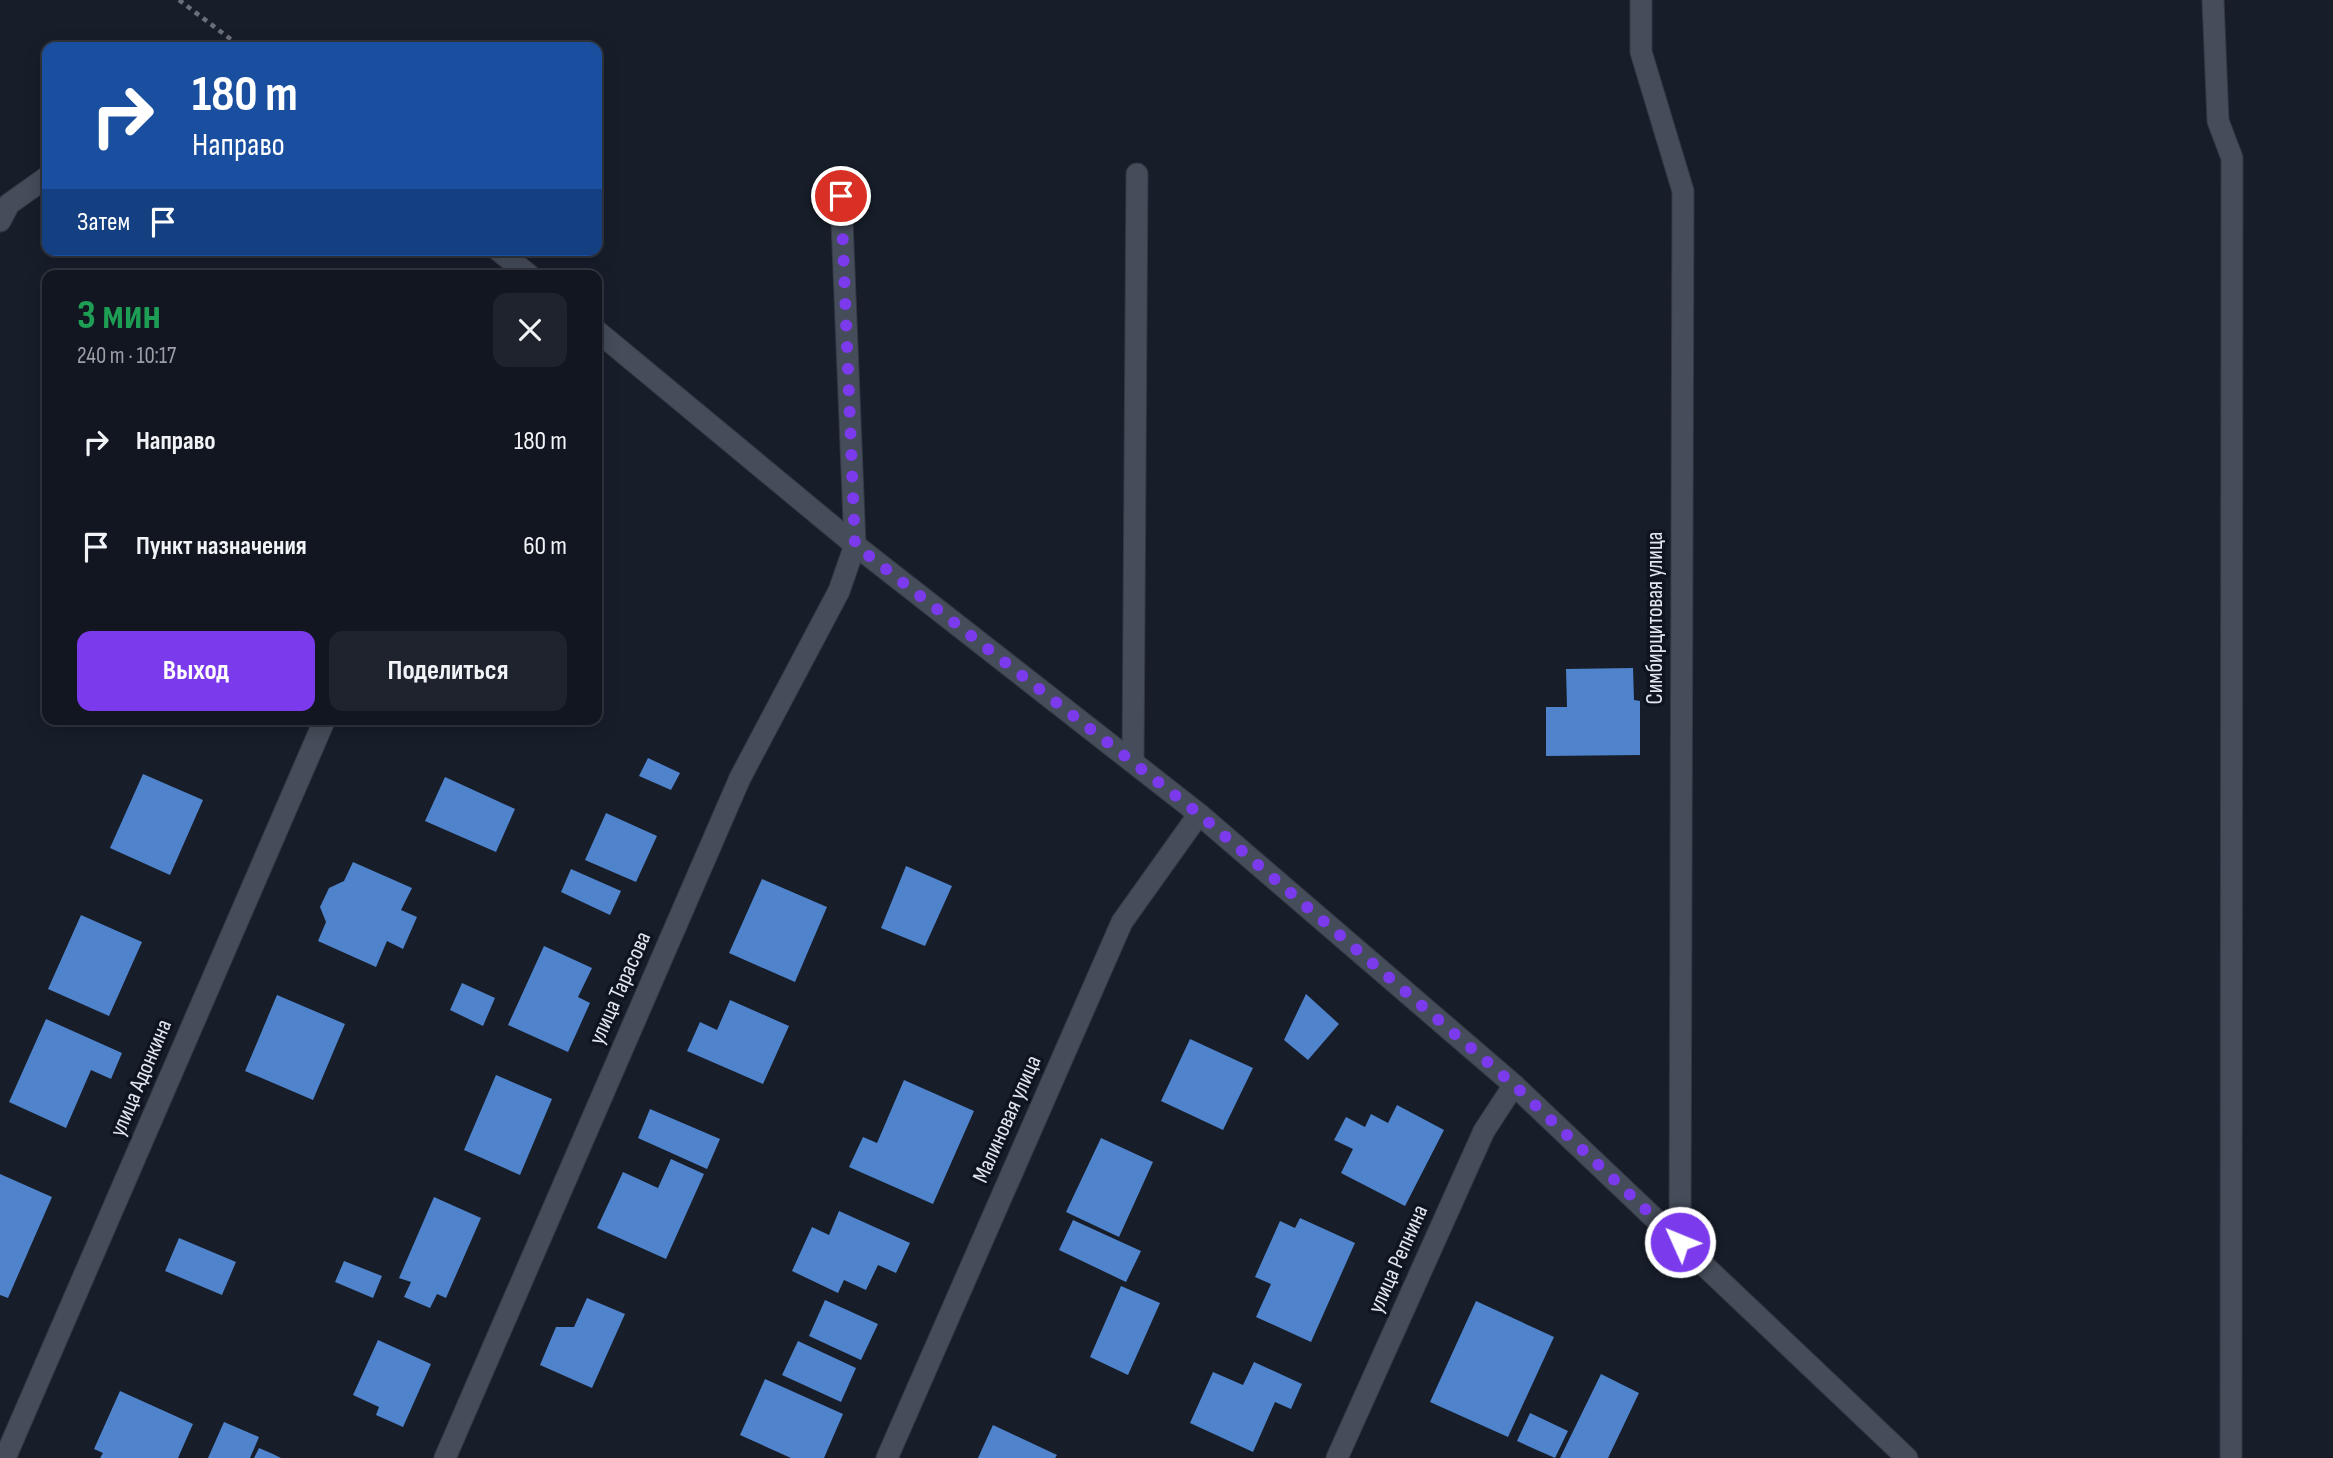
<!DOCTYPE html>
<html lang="ru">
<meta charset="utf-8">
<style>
:root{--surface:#111620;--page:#1e232d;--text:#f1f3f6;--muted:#9c9fa5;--line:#30353e;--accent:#7c3aed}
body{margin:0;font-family:"Sofia Sans Condensed",sans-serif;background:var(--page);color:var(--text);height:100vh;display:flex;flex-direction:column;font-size:26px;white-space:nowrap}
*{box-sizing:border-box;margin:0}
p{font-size:23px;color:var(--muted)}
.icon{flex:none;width:38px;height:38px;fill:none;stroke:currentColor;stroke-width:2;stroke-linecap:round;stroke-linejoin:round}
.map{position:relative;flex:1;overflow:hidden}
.side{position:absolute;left:42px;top:270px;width:560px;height:455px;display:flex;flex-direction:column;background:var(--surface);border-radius:14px;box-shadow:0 4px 18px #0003,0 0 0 2px var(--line)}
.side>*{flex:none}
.top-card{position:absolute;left:42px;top:42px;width:560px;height:214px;border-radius:14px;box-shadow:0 4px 18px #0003,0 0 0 2px var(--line);background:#1a4fa0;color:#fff;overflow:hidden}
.pin{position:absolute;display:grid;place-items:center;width:60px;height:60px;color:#fff;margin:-30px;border:4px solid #fff;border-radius:50%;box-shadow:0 2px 7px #0007}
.me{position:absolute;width:77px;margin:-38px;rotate:314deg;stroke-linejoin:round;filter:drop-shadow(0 0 5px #0008)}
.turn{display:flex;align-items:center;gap:24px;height:147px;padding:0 35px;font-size:32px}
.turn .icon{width:91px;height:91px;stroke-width:2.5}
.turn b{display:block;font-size:49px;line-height:60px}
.then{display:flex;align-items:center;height:66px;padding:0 35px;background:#0003;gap:14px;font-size:26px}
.round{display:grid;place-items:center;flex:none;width:74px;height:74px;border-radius:14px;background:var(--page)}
.headline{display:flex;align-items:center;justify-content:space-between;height:119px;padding:0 35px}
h1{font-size:42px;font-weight:700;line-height:52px;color:#1e9e55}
.cta{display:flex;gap:14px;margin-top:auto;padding:14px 35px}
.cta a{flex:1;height:80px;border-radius:14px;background:var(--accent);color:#fff;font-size:28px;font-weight:700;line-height:80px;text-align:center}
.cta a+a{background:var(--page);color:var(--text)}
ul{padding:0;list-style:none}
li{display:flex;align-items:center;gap:21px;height:105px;padding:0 35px}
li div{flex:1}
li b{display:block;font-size:26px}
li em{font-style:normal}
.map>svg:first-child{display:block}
.building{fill:#4f83cc}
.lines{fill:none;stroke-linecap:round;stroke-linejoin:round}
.minor-casing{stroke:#343943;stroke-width:23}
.path{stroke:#6a707b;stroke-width:4.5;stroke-dasharray:5 5;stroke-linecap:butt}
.minor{stroke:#454d5a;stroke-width:21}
.route{stroke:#7c3aed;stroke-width:12;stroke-dasharray:0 21.6}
.labels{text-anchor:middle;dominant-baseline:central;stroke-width:7;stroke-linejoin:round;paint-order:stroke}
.street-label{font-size:23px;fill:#e2e7ef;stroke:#0e1520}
</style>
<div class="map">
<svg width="2333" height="1458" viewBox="0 0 2333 1458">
<rect width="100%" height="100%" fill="#171e2a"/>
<g class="building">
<polygon points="1633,668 1634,700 1640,701 1640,755 1546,756 1546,707 1567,707 1566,669"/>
<polygon points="648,758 680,773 671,790 639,776"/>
<polygon points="143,774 203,800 170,875 110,848"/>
<polygon points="445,777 515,809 496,852 425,821"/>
<polygon points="606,813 657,836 636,882 585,860"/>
<polygon points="353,862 412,888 401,910 417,917 403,949 387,941 376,967 318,941 326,922 320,907 329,888 344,881"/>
<polygon points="906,866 952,886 925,946 881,928"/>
<polygon points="571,869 621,891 610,915 561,892"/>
<polygon points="762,879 827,907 795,982 729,953"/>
<polygon points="81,915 142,942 109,1016 48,989"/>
<polygon points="544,946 592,968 578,997 590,1003 568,1052 508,1025"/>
<polygon points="462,983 495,998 483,1026 450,1010"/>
<polygon points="1306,994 1339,1024 1308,1060 1284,1040"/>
<polygon points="277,995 345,1024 313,1100 245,1071"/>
<polygon points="730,1000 789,1026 763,1084 687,1051 700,1022 717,1030"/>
<polygon points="46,1019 122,1053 111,1079 91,1070 66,1128 9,1102"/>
<polygon points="1190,1039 1253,1068 1223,1130 1161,1101"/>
<polygon points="496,1075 552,1099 520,1175 464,1150"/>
<polygon points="904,1080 974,1111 933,1204 849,1167 863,1137 877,1143"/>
<polygon points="1397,1105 1444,1130 1405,1206 1341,1173 1353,1149 1334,1140 1346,1117 1365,1127 1371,1114 1388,1123"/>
<polygon points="650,1109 720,1139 707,1169 638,1138"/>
<polygon points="1101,1138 1153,1162 1119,1237 1066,1212"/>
<polygon points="671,1159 704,1174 666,1259 597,1228 623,1172 658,1188"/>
<polygon points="0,1174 52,1197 8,1298 0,1295"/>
<polygon points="434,1197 481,1218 446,1298 437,1294 430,1308 404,1297 411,1282 399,1278"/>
<polygon points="839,1211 910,1243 896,1273 878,1265 866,1290 844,1280 838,1293 792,1271 812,1227 829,1235"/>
<polygon points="1300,1218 1355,1243 1311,1342 1256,1317 1271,1284 1255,1277 1280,1221 1295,1228"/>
<polygon points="1073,1220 1141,1251 1126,1282 1059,1250"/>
<polygon points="179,1238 236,1262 222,1295 165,1271"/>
<polygon points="344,1261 382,1276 373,1298 335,1282"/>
<polygon points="1121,1286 1160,1303 1128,1375 1090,1357"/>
<polygon points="587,1298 625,1314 592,1388 540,1365 556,1327 574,1327"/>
<polygon points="825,1300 878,1324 861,1360 809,1336"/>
<polygon points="1476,1301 1554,1337 1508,1437 1430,1402"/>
<polygon points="378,1340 431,1364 403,1427 376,1415 379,1407 353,1395"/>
<polygon points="798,1341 856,1368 841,1402 782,1375"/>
<polygon points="1254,1362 1302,1384 1291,1409 1275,1402 1253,1452 1190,1423 1213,1372 1243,1385"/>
<polygon points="1601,1374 1639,1393 1608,1458 1560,1458"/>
<polygon points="765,1379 843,1414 824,1458 791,1458 740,1435"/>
<polygon points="120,1391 193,1424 178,1458 100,1458 103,1453 94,1449"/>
<polygon points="1530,1413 1568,1431 1555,1458 1517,1441"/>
<polygon points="224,1422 259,1437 250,1458 208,1458"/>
<polygon points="993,1425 1057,1455 1055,1458 978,1458"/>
<polygon points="259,1448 273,1454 281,1458 254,1458"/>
</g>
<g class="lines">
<g class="minor-casing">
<g id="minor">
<polyline points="1641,0 1641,52 1683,191 1680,1242"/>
<polyline points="2213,0 2218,121 2232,158 2231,1458"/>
<polyline points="0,221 9,204 47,177"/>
<polyline points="498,250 529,275"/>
<polyline points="597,331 855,545 1199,814 1514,1085 1907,1458"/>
<polyline points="1133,762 1137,174"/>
<polyline points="5,1458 325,719"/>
<polyline points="445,1458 740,778 839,591 855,545 841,196"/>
<polyline points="887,1458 1122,922 1199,814"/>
<polyline points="1337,1458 1484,1131 1514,1085"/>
</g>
</g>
<polyline class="path" points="179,0 241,47"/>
<use href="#minor" class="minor"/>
</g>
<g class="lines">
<polyline class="route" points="841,196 855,545 1199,814 1514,1085 1680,1242"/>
</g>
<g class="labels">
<g class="street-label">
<text transform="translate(1655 618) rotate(-90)">Симбирцитовая улица</text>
<text transform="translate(620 988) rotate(-66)">улица Тарасова</text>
<text transform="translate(141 1078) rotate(-67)">улица Адонкина</text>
<text transform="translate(1007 1119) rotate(-66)">Малиновая улица</text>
<text transform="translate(1398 1259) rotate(-66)">улица Репнина</text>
</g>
</g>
</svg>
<div class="pin" style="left:841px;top:196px;background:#d93025"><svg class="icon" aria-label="arrive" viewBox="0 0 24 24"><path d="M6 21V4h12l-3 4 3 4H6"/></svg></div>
<svg class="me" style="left:1680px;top:1242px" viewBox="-20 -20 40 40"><circle r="17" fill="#7c3aed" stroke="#fff" stroke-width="3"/><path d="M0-11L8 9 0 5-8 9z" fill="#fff"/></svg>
<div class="top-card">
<div class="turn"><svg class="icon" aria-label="right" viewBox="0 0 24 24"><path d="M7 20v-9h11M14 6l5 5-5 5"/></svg><div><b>180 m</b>Направо</div></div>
<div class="then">Затем<svg class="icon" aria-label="arrive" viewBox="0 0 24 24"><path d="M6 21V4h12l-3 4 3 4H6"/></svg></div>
</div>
<section class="side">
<div class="headline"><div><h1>3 мин</h1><p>240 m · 10:17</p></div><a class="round"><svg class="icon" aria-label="close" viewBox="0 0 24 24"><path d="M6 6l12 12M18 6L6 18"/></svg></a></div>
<ul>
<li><svg class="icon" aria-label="right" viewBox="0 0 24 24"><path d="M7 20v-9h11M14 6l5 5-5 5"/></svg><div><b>Направо</b></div><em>180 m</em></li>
<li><svg class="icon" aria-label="arrive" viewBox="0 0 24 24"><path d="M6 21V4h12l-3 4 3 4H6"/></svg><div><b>Пункт назначения</b></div><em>60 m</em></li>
</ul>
<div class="cta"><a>Выход</a><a>Поделиться</a></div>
</section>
</div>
